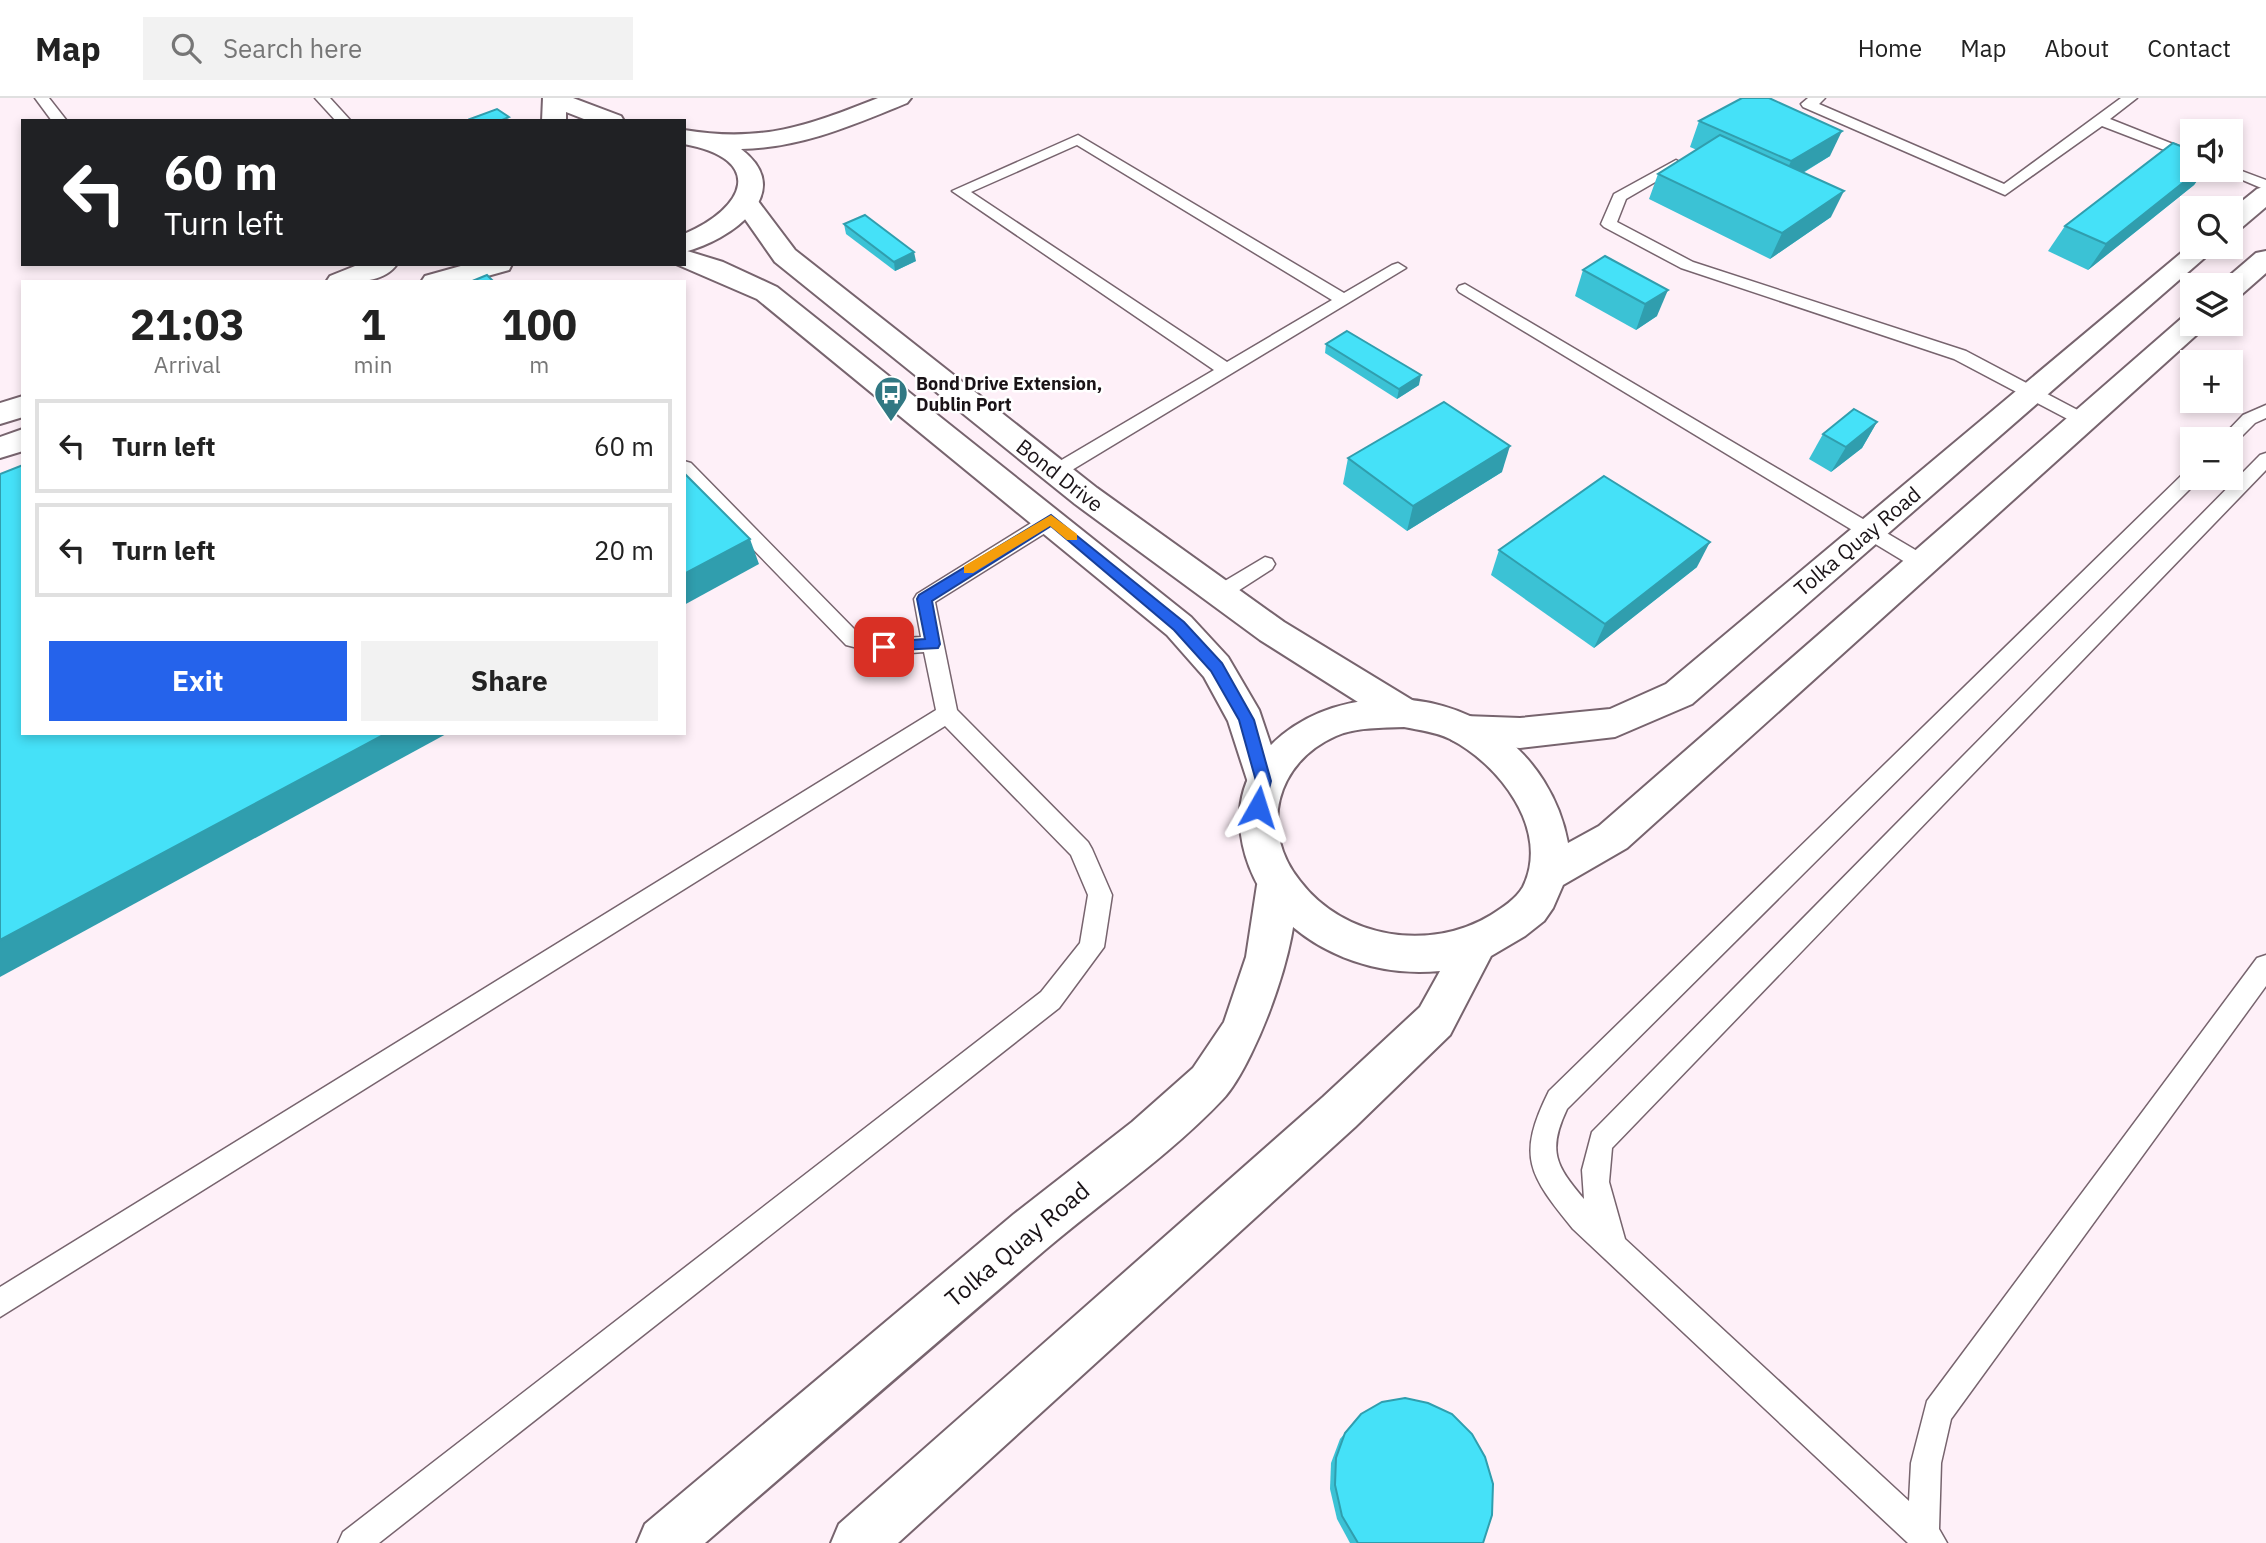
<!DOCTYPE html>
<meta charset="utf-8">
<style>
:root{--surface:#fff;--page:#f2f2f2;--text:#222;--muted:#767676;--line:#e0e0e0;--accent:#2563eb}
body{margin:0;font-family:"IBM Plex Sans",sans-serif;background:var(--page);color:var(--text);height:100vh;display:flex;flex-direction:column;font-size:26px;white-space:nowrap}
*{box-sizing:border-box;margin:0}
p{font-size:23px;color:var(--muted)}
.icon{flex:none;width:38px;height:38px;fill:none;stroke:currentColor;stroke-width:2;stroke-linecap:round;stroke-linejoin:round}
.map{position:relative;flex:1;overflow:hidden}
.side{position:absolute;left:21px;top:182px;width:665px;height:455px;display:flex;flex-direction:column;background:var(--surface);border-radius:0px;box-shadow:0 4px 10px #0003}
.side>*{flex:none}
.top-card{position:absolute;left:21px;top:21px;width:665px;height:147px;border-radius:0px;box-shadow:0 4px 10px #0003;background:#202124;color:#fff;overflow:hidden}
.buttons{position:absolute;left:2180px;top:21px;display:grid;gap:14px}
.buttons a{display:grid;place-items:center;width:63px;height:63px;border-radius:0px;background:var(--surface);box-shadow:0 4px 10px #0003;font-size:35px}
.pin{position:absolute;display:grid;place-items:center;width:60px;height:60px;color:#fff;margin:-30px;border-radius:14px;box-shadow:0 4px 10px #0006}
.me{position:absolute;width:77px;margin:-38px;rotate:6deg;stroke-linejoin:round;filter:drop-shadow(0 0 5px #0008)}
.turn{display:flex;align-items:center;gap:24px;height:147px;padding:0 28px;font-size:32px}
.turn .icon{width:91px;height:91px;stroke-width:2.5}
.turn b{display:block;font-size:49px;line-height:60px}
.eta{display:flex;justify-content:space-evenly;align-items:center;height:119px;text-align:center}
.eta b{font-size:42px;font-weight:800;line-height:49px}
.cta{display:flex;gap:14px;margin-top:auto;padding:14px 28px}
.cta a{flex:1;height:80px;border-radius:0px;background:var(--accent);color:#fff;font-size:28px;font-weight:800;line-height:80px;text-align:center}
.cta a+a{background:var(--page);color:var(--text)}
ul{padding:0;list-style:none}
li{display:flex;align-items:center;gap:21px;height:94px;margin:0 14px 10px;padding:0 14px;border:4px solid var(--line);border-radius:0px}
li div{flex:1}
li b{display:block;font-size:26px}
li em{font-style:normal}
header{display:flex;align-items:center;gap:42px;box-sizing:border-box;height:98px;padding:0 35px;background:var(--surface);border-bottom:2px solid var(--line)}
header strong{font-size:33px}
nav{display:flex;gap:38px;margin-inline-start:auto;font-size:24px}
.search{width:490px;height:63px;background:var(--page);display:flex;align-items:center;gap:18px;box-sizing:border-box;padding:0 24px;border-radius:0px;color:var(--muted);font-size:26px}
.map>svg:first-child{display:block}
.lines{fill:none;stroke-linecap:round;stroke-linejoin:round}
.lane-casing{stroke:#77646e;stroke-width:3}
.street-casing{stroke:#77646e;stroke-width:4}
.secondary-casing{stroke:#77646e;stroke-width:4}
.lane{fill:#fff;fill-rule:evenodd}
.street{fill:#fff;fill-rule:evenodd}
.secondary{fill:#fff;fill-rule:evenodd}
.wall{fill:#3bc2d5}
.shaded-wall{fill:#309eae}
.building{fill:#45e1f8;stroke:#309eae;stroke-width:2}
.route{fill:#2563eb;stroke:#184099;stroke-width:2}
.slow{fill:#f59e0b}
.labels{text-anchor:middle;dominant-baseline:central;stroke-width:5;stroke-linejoin:round;paint-order:stroke}
.far-poi-label{font-size:18px;font-weight:bold;fill:#1a1317;stroke:#fff;text-anchor:start}
.street-label{font-size:21px;fill:#1a1317;stroke:#fff}
.near-street-label{font-size:24px;fill:#1a1317;stroke:#fff}
</style>
<header>
<strong>Map</strong>
<div class="search"><svg class="icon" aria-label="search" viewBox="0 0 24 24"><circle cx="10" cy="10" r="6"/><path d="M15 15l6 6"/></svg>Search here</div>
<nav><a>Home</a><a>Map</a><a>About</a><a>Contact</a></nav>
</header>
<div class="map">
<svg width="2266" height="1445" viewBox="0 0 2266 1445">
<rect width="100%" height="100%" fill="#fef0f8"/>
<g class="lines">
<g class="lane-casing">
<g id="lane">
<polygon points="35,0 49,0 67,23 52,23"/>
<polygon points="315,0 330,0 351,23 336,23"/>
<polygon points="1808,0 1825,0 1819,6 2004,86 2121,0 2137,0 2110,21 2193,54 2193,63 2102,28 2005,97 1803,9 1801,6"/>
<path d="M 1078,37 L 1344,195 L 1392,167 L 1398,165 L 1406,170 L 1062,378 L 1048,378 L 1046,374 L 1048,370 L 1214,272 L 952,93 ZM 1077,47 L 1332,202 L 1227,264 L 971,94 Z"/>
<polygon points="1676,62 1683,66 1681,69 1626,101 1617,124 1693,164 1966,253 2089,318 2092,322 2083,328 2077,326 1954,261 1681,170 1604,129 1601,126 1614,96"/>
<polygon points="2231,69 2266,82 2266,92 2219,72 2231,72"/>
<polygon points="1465,186 1929,460 1932,465 1929,470 1915,470 1459,194 1457,191 1459,188"/>
<polygon points="2266,307 2266,320 2255,325 2235,345 2231,346 2231,341 2220,341 2243,317"/>
<path d="M 2266,355 L 2266,372 L 1612,1050 L 1609,1084 L 1625,1141 L 1909,1403 L 1911,1365 L 1927,1303 L 2257,860 L 2266,857 L 2266,888 L 1951,1321 L 1941,1365 L 1939,1431 L 1947,1445 L 1908,1445 L 1573,1131 C 1529,1077 1516,1059 1549,993 L 2186,373 L 2193,371 L 2193,380 L 2200,381 L 1567,1011 C 1547,1053 1556,1068 1584,1101 L 1582,1072 L 1592,1034 L 2260,357 Z"/>
<polygon points="684,363 691,365 859,536 885,541 921,539 914,501 917,496 1044,417 1058,417 1061,422 1058,427 935,504 957,612 1088,744 1092,751 1112,797 1104,849 1059,910 379,1445 338,1445 343,1434 1041,894 1080,845 1088,797 1071,757 945,628 0,1219 0,1189 936,612 924,554 885,557 846,547 684,380"/>
<polygon points="1265,459 1272,461 1275,466 1272,471 1227,500 1220,502 1213,500 1210,495 1213,490"/>
</g>
</g>
<g class="street-casing">
<g id="street">
<polygon points="573,0 621,18 624,23 589,23 566,14 566,23 542,23 543,0"/>
<polygon points="2266,88 2266,109 2240,131 2231,133 2231,112 2257,91"/>
<polygon points="746,96 755,99 795,152 1097,390 1284,524 1417,605 1422,615 1417,625 1404,629 1391,625 1260,542 1075,406 775,164 733,104 737,99"/>
<polygon points="2193,145 2193,149 2217,149 1692,606 1615,639 1520,650 1465,646 1452,642 1447,632 1452,622 1465,618 1520,620 1610,611 1666,586"/>
<polygon points="684,152 723,164 777,189 1191,519 1228,559 1259,612 1283,683 1277,694 1264,698 1251,694 1228,623 1204,579 1167,537 757,201 676,166 684,166"/>
<polygon points="468,166 512,166 509,172 466,184 421,184 425,178"/>
<polygon points="23,331 23,353 0,360 0,339"/>
<path d="M 1277,770 L 1291,775 C 1312,819 1256,966 1223,1001 C 1170,1057 1104,1102 1045,1152 C 931,1249 818,1347 705,1445 L 637,1445 L 645,1426 L 1014,1116 L 1132,1024 L 1193,970 L 1224,924 L 1246,859 L 1257,787 L 1263,775 Z"/>
</g>
</g>
<g class="secondary-casing">
<g id="secondary">
<path d="M 878,0 L 911,0 L 907,5 C 853,27 801,50 741,51 C 799,95 729,143 684,154 L 684,136 C 746,110 766,61 684,46 L 684,32 C 762,45 807,28 878,0 Z"/>
<polygon points="2266,153 2266,175 2241,197 2231,199 2231,187 2220,187 2221,185 2256,155"/>
<path d="M 360,166 L 397,166 C 383,187 348,184 326,184 L 330,178 Z"/>
<path d="M 2193,216 L 2193,226 L 2207,226 L 2203,231 L 1627,750 L 1563,787 L 1553,810 L 1544,823 L 1525,838 L 1491,858 L 1450,937 L 1355,1029 L 898,1445 L 831,1445 L 839,1426 L 1323,999 L 1420,909 L 1440,873 C 1382,879 1321,859 1280,817 C 1259,796 1245,766 1241,737 C 1236,704 1246,674 1269,649 C 1326,589 1433,586 1499,635 C 1535,661 1560,701 1568,745 L 1599,728 L 2183,219 ZM 1404,629 C 1419,632 1436,634 1450,641 C 1499,666 1551,732 1523,789 C 1516,801 1502,810 1491,817 C 1430,854 1344,841 1300,783 C 1259,732 1275,665 1336,638 C 1356,629 1382,630 1404,629 Z"/>
<polygon points="23,298 23,319 0,326 0,305"/>
</g>
</g>
<use href="#lane" class="lane"/>
<use href="#street" class="street"/>
<use href="#secondary" class="secondary"/>
</g>
<g class="wall">
<polygon points="1699,23 1830,58 1803,75 1831,119 1770,161 1649,101 1658,76 1697,52 1690,49"/>
<polygon points="2193,72 2205,72 2194,87 2088,172 2048,153 2065,128"/>
<polygon points="844,126 916,163 895,173 846,136"/>
<polygon points="1605,158 1657,218 1636,232 1575,198 1583,172"/>
<polygon points="1326,246 1419,287 1397,301 1325,255"/>
<polygon points="1877,324 1862,350 1831,374 1809,361 1823,336"/>
<polygon points="1348,360 1502,374 1407,433 1343,386"/>
<polygon points="1499,452 1697,469 1594,550 1491,477"/>
<polygon points="1361,1316 1483,1445 1350,1445 1337,1421 1330,1391 1331,1365 1340,1341"/>
</g>
<g class="shaded-wall">
<polygon points="1842,33 1830,58 1780,88 1791,63"/>
<polygon points="2199,72 2205,72 2194,87 2088,172 2106,146"/>
<polygon points="1844,93 1831,119 1770,161 1782,135"/>
<polygon points="914,154 916,163 895,173 894,164"/>
<polygon points="1668,192 1657,218 1636,232 1645,206"/>
<polygon points="1421,277 1419,287 1397,301 1399,291"/>
<polygon points="1877,324 1862,350 1831,374 1846,349"/>
<polygon points="1510,348 1502,374 1407,433 1413,408"/>
<polygon points="750,441 759,466 684,507 684,476"/>
<polygon points="1710,444 1697,469 1594,550 1605,526"/>
<polygon points="387,635 448,635 0,879 0,842"/>
</g>
<g class="building">
<polygon points="1742,0 1769,0 1842,33 1791,63 1699,23"/>
<polygon points="497,11 509,19 500,23 473,23 470,21"/>
<polygon points="1720,37 1844,93 1782,135 1658,76"/>
<polygon points="2173,45 2193,53 2193,72 2199,72 2106,146 2065,128"/>
<polygon points="865,117 914,154 894,164 844,126"/>
<polygon points="1605,158 1668,192 1645,206 1583,172"/>
<polygon points="487,177 494,184 470,184"/>
<polygon points="1347,233 1421,277 1399,291 1326,246"/>
<polygon points="1444,304 1510,348 1413,408 1348,360"/>
<polygon points="1854,311 1877,324 1846,349 1823,336"/>
<polygon points="23,367 23,635 387,635 0,842 0,376"/>
<polygon points="684,375 750,441 684,476"/>
<polygon points="1604,378 1710,444 1605,526 1499,452"/>
<polygon points="1405,1300 1428,1305 1452,1316 1472,1336 1485,1359 1493,1386 1492,1417 1483,1445 1358,1445 1342,1418 1335,1387 1336,1360 1345,1335 1361,1316 1382,1304"/>
</g>
<polygon class="route" points="1051,417 1184,524 1222,565 1254,622 1271,683 1263,714 1258,716 1250,709 1256,683 1239,622 1211,573 1174,532 1051,428 932,503 940,546 938,550 879,553 877,549 884,544 925,541 917,501 919,497"/>
<polygon class="slow" points="1051,417 1077,436 1077,442 1067,442 1050,428 973,475 964,475 964,468"/>
<defs>
<g id="bus-pin" transform="scale(1.75)"><path d="M0 17L-7.5 6A9.5 9.5 0 1 1 7.5 6Z" fill="#317883" stroke="#fff"/><path d="M-5-6H5V4H4V6H2V4H-2V6H-4V4H-5ZM-3.5-4V0h7V-4ZM-3.5 1.2v1.5H-2V1.2ZM2 1.2v1.5H3.5V1.2Z" fill="#fff"/></g>
</defs>
<g fill-rule="evenodd">
<use href="#bus-pin" x="891" y="295"/>
</g>
<g class="labels">
<g class="far-poi-label">
<text x="916" y="285">Bond Drive Extension,<tspan x="916" dy="21">Dublin Port</tspan></text>
</g>
<g class="street-label">
<text transform="translate(1060 377) rotate(38)">Bond Drive</text>
<text transform="translate(1857 443) rotate(-40)">Tolka Quay Road</text>
</g>
<g class="near-street-label">
<text transform="translate(1017 1146) rotate(-40)">Tolka Quay Road</text>
</g>
</g>
</svg>
<div class="buttons">
<a><svg class="icon" aria-label="sound" viewBox="0 0 24 24"><path d="M4 9h4l5-4v14l-5-4H4zM17 9q2 3 0 6"/></svg></a>
<a><svg class="icon" aria-label="search" viewBox="0 0 24 24"><circle cx="10" cy="10" r="6"/><path d="M15 15l6 6"/></svg></a>
<a><svg class="icon" aria-label="layers" viewBox="0 0 24 24"><path d="M12 4l9 5-9 5-9-5zM3 14l9 5 9-5"/></svg></a>
<a>+</a>
<a>−</a>
</div>
<div class="pin" style="left:884px;top:549px;background:#d93025"><svg class="icon" aria-label="arrive" viewBox="0 0 24 24"><path d="M6 21V4h12l-3 4 3 4H6"/></svg></div>
<svg class="me" style="left:1258px;top:709px" viewBox="-20 -20 40 40"><path d="M0-17L14 15 0 8-14 15z" fill="#2563eb" stroke="#fff" stroke-width="4"/></svg>
<div class="top-card">
<div class="turn"><svg class="icon" aria-label="left" viewBox="0 0 24 24"><path d="M17 20v-9H6M10 6l-5 5 5 5"/></svg><div><b>60 m</b>Turn left</div></div>
</div>
<section class="side">
<div class="eta">
<div><b>21:03</b><p>Arrival</p></div>
<div><b>1</b><p>min</p></div>
<div><b>100</b><p>m</p></div>
</div>
<ul>
<li><svg class="icon" aria-label="left" viewBox="0 0 24 24"><path d="M17 20v-9H6M10 6l-5 5 5 5"/></svg><div><b>Turn left</b></div><em>60 m</em></li>
<li><svg class="icon" aria-label="left" viewBox="0 0 24 24"><path d="M17 20v-9H6M10 6l-5 5 5 5"/></svg><div><b>Turn left</b></div><em>20 m</em></li>
</ul>
<div class="cta"><a>Exit</a><a>Share</a></div>
</section>
</div>
